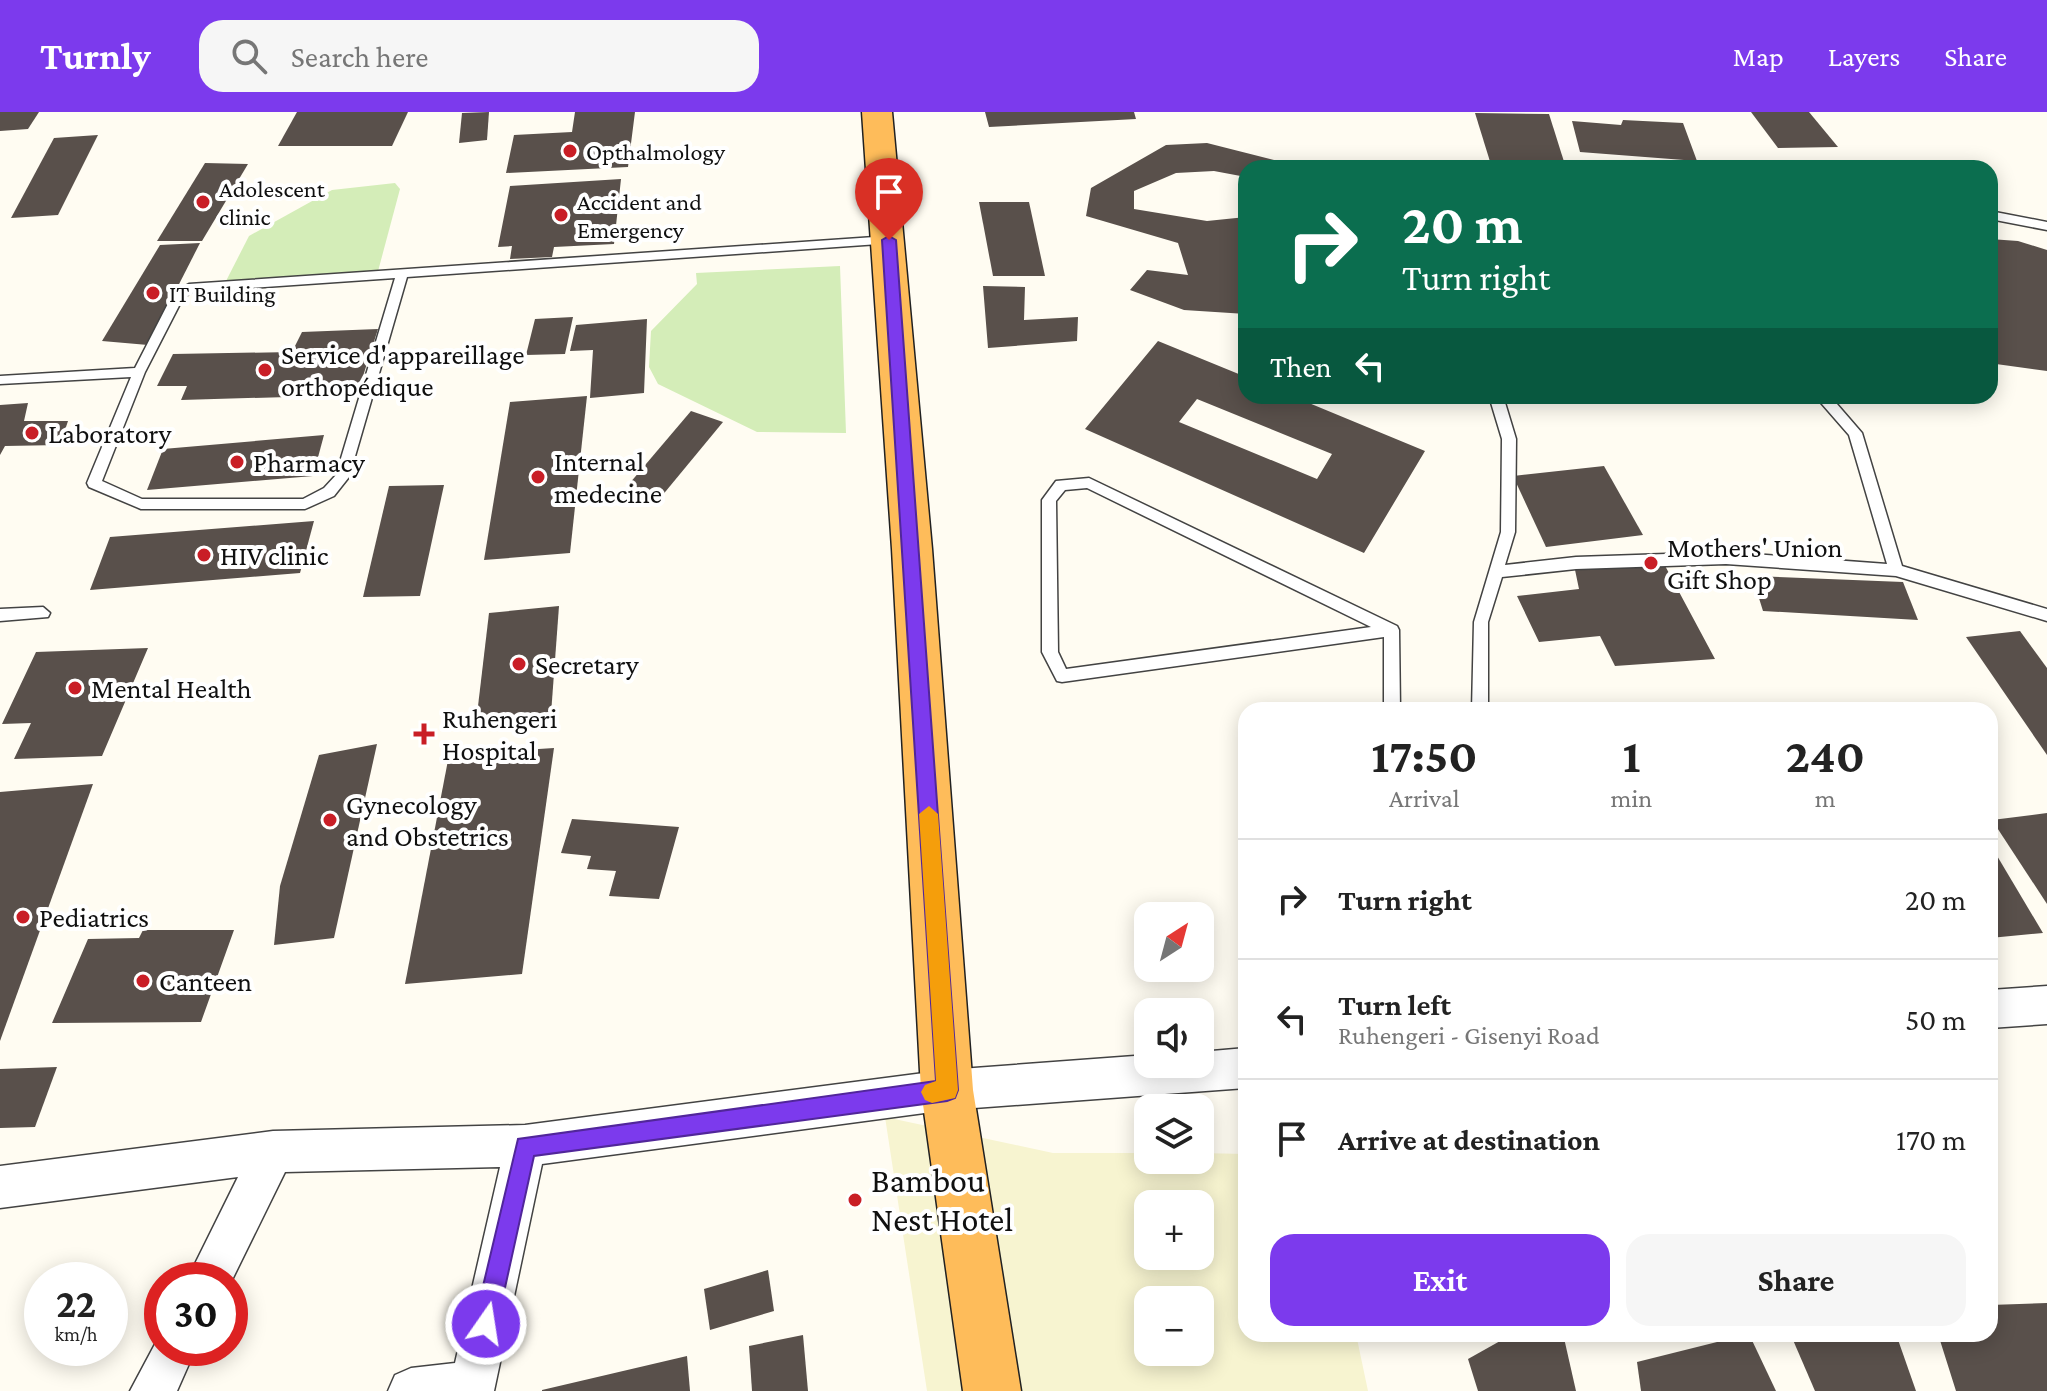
<!DOCTYPE html>
<meta charset="utf-8">
<style>
:root{--surface:#fff;--page:#f6f6f6;--text:#222;--muted:#767676;--line:#e0e0e0;--accent:#7c3aed}
body{margin:0;font-family:"Crimson Pro",serif;background:var(--page);color:var(--text);height:100vh;display:flex;flex-direction:column;font-size:30px;white-space:nowrap}
*{box-sizing:border-box;margin:0}
p{font-size:26px;color:var(--muted)}
.icon{flex:none;width:44px;height:44px;fill:none;stroke:currentColor;stroke-width:2;stroke-linecap:round;stroke-linejoin:round}
.map{position:relative;flex:1;overflow:hidden}
.side{position:absolute;left:1238px;top:590px;width:760px;height:640px;display:flex;flex-direction:column;background:var(--surface);border-radius:24px;box-shadow:0 4px 20px #0003}
.side>*{flex:none}
.guide{position:absolute;left:1238px;top:48px;width:760px;height:244px;border-radius:24px;box-shadow:0 4px 20px #0003;background:#0b6e4f;color:#fff;overflow:hidden}
.needle{width:52px;rotate:36deg}
.tools{position:absolute;left:1134px;top:790px;display:grid;gap:16px}
.tools a{display:grid;place-items:center;width:80px;height:80px;border-radius:16px;background:var(--surface);box-shadow:0 4px 20px #0003;font-size:40px}
.speed{position:absolute;left:24px;top:1150px;display:flex;gap:16px;font-size:40px;font-weight:700;text-align:center}
.speed>*{display:grid;place-content:center;width:104px;height:104px;border-radius:50%;background:var(--surface);box-shadow:0 4px 20px #0003;line-height:1}
.speed small{font-size:20px;font-weight:400}
.speed .limit{border:12px solid #d22;background:#fff;color:#111}
.pin{position:absolute;display:grid;place-items:center;width:68px;height:68px;color:#fff;margin:-82px -34px;border-radius:50% 50% 50% 0;rotate:-45deg;box-shadow:0 0 8px #0007}
.pin .icon{rotate:45deg}
.me{position:absolute;width:88px;margin:-44px;rotate:13deg;stroke-linejoin:round;filter:drop-shadow(0 0 6px #0008)}
.turn{display:flex;align-items:center;gap:28px;height:168px;padding:0 32px;font-size:36px}
.turn .icon{width:104px;height:104px;stroke-width:2.5}
.turn b{display:block;font-size:56px;line-height:68px}
.then{display:flex;align-items:center;height:76px;padding:0 32px;background:#0003;gap:16px;font-size:30px}
.eta{display:flex;justify-content:space-evenly;align-items:center;height:136px;text-align:center}
.eta b{font-size:48px;font-weight:700;line-height:56px}
.action{display:flex;gap:16px;margin-top:auto;padding:16px 32px}
.action a{flex:1;height:92px;border-radius:24px;background:var(--accent);color:#fff;font-size:32px;font-weight:700;line-height:92px;text-align:center}
.action a+a{background:var(--page);color:var(--text)}
ul{padding:0;list-style:none}
li{display:flex;align-items:center;gap:24px;height:120px;padding:0 32px;border-top:2px solid var(--line)}
li div{flex:1}
li b{display:block;font-size:30px}
li em{font-style:normal}
header{display:flex;align-items:center;gap:48px;box-sizing:border-box;height:112px;padding:0 40px;background:var(--accent);color:#fff}
header strong{font-size:38px}
nav{display:flex;gap:44px;margin-inline-start:auto;font-size:28px}
.search{width:560px;height:72px;background:var(--page);display:flex;align-items:center;gap:20px;box-sizing:border-box;padding:0 28px;border-radius:24px;color:var(--muted);font-size:30px}
.map>svg:first-child{display:block}
.farmland{fill:#f7f4d0;fill-rule:evenodd}
.green{fill:#d4edb8}
.building{fill:#59504b;fill-rule:evenodd}
.lines{fill:none;stroke-linecap:round;stroke-linejoin:round}
.service-casing{stroke:#434343;stroke-width:3}
.minor-casing{stroke:#434343;stroke-width:3}
.trunk-casing{stroke:#212121;stroke-width:3}
.service{fill:#fff;fill-rule:evenodd}
.minor{fill:#fff;fill-rule:evenodd}
.trunk{fill:#febc5a;fill-rule:evenodd}
.route{fill:#7c3aed;stroke:#51269a;stroke-width:2}
.slow{fill:#f59e0b}
.poi-dot{fill:#c91e26;stroke:#fff;stroke-width:3}
.labels{text-anchor:middle;dominant-baseline:central;stroke-width:8;stroke-linejoin:round;paint-order:stroke}
.far-poi-label{font-size:24px;fill:#101010;stroke:#fff;text-anchor:start}
.poi-label{font-size:28px;fill:#101010;stroke:#fff;text-anchor:start}
.near-poi-label{font-size:34px;fill:#101010;stroke:#fff;text-anchor:start}
</style>
<header>
<strong>Turnly</strong>
<div class="search"><svg class="icon" aria-label="search" viewBox="0 0 24 24"><circle cx="10" cy="10" r="6"/><path d="M15 15l6 6"/></svg>Search here</div>
<nav><a>Map</a><a>Layers</a><a>Share</a></nav>
</header>
<div class="map">
<svg width="2047" height="1279" viewBox="0 0 2047 1279">
<rect width="100%" height="100%" fill="#fffcf2"/>
<path class="farmland" d="M 885,1005 L 1053,1041 L 1148,1041 L 1148,1048 L 1200,1048 L 1200,1041 L 1246,1042 L 1246,1222 L 1356,1222 L 1368,1279 L 927,1279 ZM 1148,1092 L 1200,1092 L 1200,1144 L 1148,1144 ZM 1148,1188 L 1200,1188 L 1200,1240 L 1148,1240 Z"/>
<g class="green">
<polygon points="395,71 400,77 377,163 226,169 249,124 332,78"/>
<polygon points="840,154 846,321 757,320 658,272 649,255 651,219 697,172 696,161"/>
</g>
<g class="building">
<polygon points="0,0 39,0 28,17 0,19"/>
<polygon points="297,0 408,0 392,34 278,34"/>
<polygon points="489,0 487,28 459,31 462,1"/>
<polygon points="575,0 635,0 628,55 506,61 514,23 572,20"/>
<polygon points="985,0 1134,0 1136,7 989,15"/>
<polygon points="1751,0 1809,0 1838,35 1778,36"/>
<polygon points="1475,1 1549,2 1566,56 1492,56"/>
<polygon points="1623,8 1683,11 1697,49 1580,40 1572,9 1621,13"/>
<polygon points="98,23 58,103 11,106 54,26"/>
<polygon points="1207,31 1302,55 1246,56 1246,65 1214,59 1176,61 1134,79 1134,97 1207,109 1246,105 1246,126 1241,129 1246,148 1246,202 1184,198 1130,178 1147,158 1188,163 1178,131 1086,104 1091,76 1166,33"/>
<polygon points="1412,49 1453,49 1455,56 1413,56"/>
<polygon points="205,51 248,52 202,129 157,129"/>
<polygon points="621,67 614,132 554,135 552,145 510,147 512,134 498,135 510,74"/>
<polygon points="979,90 1029,90 1045,164 993,164"/>
<polygon points="1990,127 2018,129 2047,138 2047,259 1996,252 1990,240"/>
<polygon points="200,131 148,233 102,229 160,133"/>
<polygon points="983,174 1025,175 1024,208 1078,205 1077,229 988,236"/>
<polygon points="573,205 565,242 526,243 535,207"/>
<polygon points="647,207 644,281 590,286 593,238 570,239 576,213"/>
<polygon points="378,217 357,283 181,288 187,274 157,274 173,242 292,240 302,220"/>
<path d="M 1158,229 L 1246,265 L 1246,284 L 1292,284 L 1425,339 L 1364,441 L 1085,317 ZM 1197,287 L 1332,342 L 1317,367 L 1179,310 Z"/>
<polygon points="587,284 570,441 484,448 510,290"/>
<polygon points="28,291 24,309 68,309 60,333 5,334 0,343 0,293"/>
<polygon points="691,299 723,310 661,385 629,372"/>
<polygon points="324,323 313,364 147,378 163,337"/>
<polygon points="1604,354 1643,423 1546,435 1513,364"/>
<polygon points="444,373 420,484 363,485 389,374"/>
<polygon points="314,409 300,461 90,478 110,425"/>
<polygon points="1663,450 1715,547 1615,554 1600,524 1539,530 1517,484 1579,477 1574,453"/>
<polygon points="1752,464 1903,470 1918,508 1763,499"/>
<polygon points="559,494 551,602 476,611 489,501"/>
<polygon points="2020,519 2047,556 2047,643 1966,525"/>
<polygon points="148,536 102,644 14,647 31,611 2,612 36,540"/>
<polygon points="377,632 334,826 274,833 280,774 319,643"/>
<polygon points="554,636 522,862 405,872 449,643"/>
<polygon points="93,672 0,929 0,680"/>
<polygon points="2047,701 2047,792 1992,708"/>
<polygon points="572,707 679,715 659,787 609,784 616,759 587,757 591,744 561,741"/>
<polygon points="1990,732 2043,821 1990,826"/>
<polygon points="143,818 234,818 201,910 52,911 88,827 139,826"/>
<polygon points="57,955 35,1015 0,1016 0,957"/>
<polygon points="768,1158 774,1199 710,1218 704,1177"/>
<polygon points="2047,1191 2047,1279 1956,1279 1938,1222 1990,1222 1990,1193"/>
<polygon points="1749,1222 1776,1279 1641,1279 1637,1250"/>
<polygon points="1852,1222 1896,1222 1916,1279 1815,1279 1793,1228"/>
<polygon points="803,1223 808,1279 752,1279 749,1234"/>
<polygon points="1509,1224 1564,1226 1576,1279 1478,1279 1468,1247"/>
<polygon points="687,1244 690,1279 542,1279 542,1278"/>
</g>
<g class="lines">
<g class="service-casing">
<g id="service">
<polygon points="1990,99 2047,110 2047,118 1990,107"/>
<path d="M 889,124 L 895,128 L 893,131 L 407,165 L 349,365 L 334,384 L 305,397 L 141,397 L 89,375 L 87,371 L 131,265 L 0,272 L 0,264 L 135,256 L 174,180 L 189,172 ZM 395,166 L 336,363 L 324,376 L 303,387 L 142,387 L 102,369 L 145,260 L 183,186 L 192,180 Z"/>
<polygon points="1489,284 1503,284 1516,327 1515,420 1505,453 1576,445 1726,440 1887,452 1849,323 1815,284 1830,284 1862,321 1902,454 2047,497 2047,509 1896,464 1726,452 1576,457 1502,465 1488,510 1488,598 1472,598 1474,510 1501,420 1502,327"/>
<path d="M 1089,366 L 1397,514 L 1399,518 L 1400,598 L 1384,598 L 1384,525 L 1062,570 L 1057,569 L 1042,540 L 1042,388 L 1056,369 ZM 1087,376 L 1371,515 L 1066,557 L 1058,540 L 1056,389 L 1065,378 Z"/>
<polygon points="43,495 50,501 48,505 0,509 0,497"/>
</g>
</g>
<g class="minor-casing">
<g id="minor">
<polygon points="2047,874 2047,912 1990,916 1990,878"/>
<polygon points="1246,936 1246,976 947,998 542,1052 494,1279 388,1279 395,1263 411,1256 455,1251 500,1055 285,1060 230,1172 230,1168 187,1168 238,1065 0,1096 0,1054 273,1019 525,1013 947,958 1148,943 1148,952 1200,952 1200,940"/>
<polygon points="162,1219 162,1236 196,1236 177,1279 130,1279"/>
</g>
</g>
<g class="trunk-casing">
<polygon id="trunk" points="862,0 892,0 932,437 973,978 1021,1279 963,1279 921,978 892,437"/>
</g>
<use href="#service" class="service"/>
<use href="#minor" class="minor"/>
<use href="#trunk" class="trunk"/>
</g>
<polygon class="route" points="889,124 896,128 958,978 955,986 947,989 534,1044 497,1212 494,1220 486,1224 477,1220 474,1212 518,1027 936,969 882,128"/>
<polygon class="slow" points="929,694 938,702 958,978 955,986 932,991 925,988 921,980 925,973 936,969 919,702"/>
<g class="poi-dot">
<circle cx="570" cy="39" r="8"/>
<circle cx="203" cy="90" r="8"/>
<circle cx="561" cy="103" r="8"/>
<circle cx="153" cy="181" r="8"/>
<circle cx="265" cy="258" r="8"/>
<circle cx="32" cy="321" r="8"/>
<circle cx="237" cy="350" r="8"/>
<circle cx="538" cy="365" r="8"/>
<circle cx="204" cy="443" r="8"/>
<circle cx="1651" cy="451" r="8"/>
<circle cx="519" cy="552" r="8"/>
<circle cx="75" cy="576" r="8"/>
<path d="M420 610h8v8h8v8h-8v8h-8v-8h-8v-8h8z"/>
<circle cx="330" cy="708" r="8"/>
<circle cx="23" cy="805" r="8"/>
<circle cx="143" cy="869" r="8"/>
<circle cx="855" cy="1088" r="8"/>
</g>
<g class="labels">
<g class="far-poi-label">
<text x="586" y="39">Opthalmology</text>
<text x="219" y="76">Adolescent<tspan x="219" dy="28">clinic</tspan></text>
<text x="577" y="89">Accident and<tspan x="577" dy="28">Emergency</tspan></text>
<text x="169" y="181">IT Building</text>
</g>
<g class="poi-label">
<text x="281" y="242">Service d'appareillage<tspan x="281" dy="32">orthopédique</tspan></text>
<text x="48" y="321">Laboratory</text>
<text x="554" y="349">Internal<tspan x="554" dy="32">medecine</tspan></text>
<text x="253" y="350">Pharmacy</text>
<text x="1667" y="435">Mothers' Union<tspan x="1667" dy="32">Gift Shop</tspan></text>
<text x="220" y="443">HIV clinic</text>
<text x="535" y="552">Secretary</text>
<text x="91" y="576">Mental Health</text>
<text x="442" y="606">Ruhengeri<tspan x="442" dy="32">Hospital</tspan></text>
<text x="346" y="692">Gynecology<tspan x="346" dy="32">and Obstetrics</tspan></text>
<text x="39" y="805">Pediatrics</text>
<text x="159" y="869">Canteen</text>
</g>
<g class="near-poi-label">
<text x="871" y="1068">Bambou<tspan x="871" dy="39">Nest Hotel</tspan></text>
</g>
</g>
</svg>
<div class="tools">
<a><svg class="needle" viewBox="-14 -14 28 28"><path d="M0-13l5 13h-10z" fill="#e53935"/><path d="M0 13l5-13h-10z" fill="#767676"/></svg></a>
<a><svg class="icon" aria-label="sound" viewBox="0 0 24 24"><path d="M4 9h4l5-4v14l-5-4H4zM17 9q2 3 0 6"/></svg></a>
<a><svg class="icon" aria-label="layers" viewBox="0 0 24 24"><path d="M12 4l9 5-9 5-9-5zM3 14l9 5 9-5"/></svg></a>
<a>+</a>
<a>−</a>
</div>
<div class="speed"><div>22<small>km/h</small></div><div class="limit">30</div></div>
<div class="pin" style="left:889px;top:128px;background:#d93025"><svg class="icon" aria-label="arrive" viewBox="0 0 24 24"><path d="M6 21V4h12l-3 4 3 4H6"/></svg></div>
<svg class="me" style="left:486px;top:1212px" viewBox="-20 -20 40 40"><circle r="17" fill="#7c3aed" stroke="#fff" stroke-width="3"/><path d="M0-11L8 9 0 5-8 9z" fill="#fff"/></svg>
<div class="guide">
<div class="turn"><svg class="icon" aria-label="right" viewBox="0 0 24 24"><path d="M7 20v-9h11M14 6l5 5-5 5"/></svg><div><b>20 m</b>Turn right</div></div>
<div class="then">Then<svg class="icon" aria-label="left" viewBox="0 0 24 24"><path d="M17 20v-9H6M10 6l-5 5 5 5"/></svg></div>
</div>
<section class="side">
<div class="eta">
<div><b>17:50</b><p>Arrival</p></div>
<div><b>1</b><p>min</p></div>
<div><b>240</b><p>m</p></div>
</div>
<ul>
<li><svg class="icon" aria-label="right" viewBox="0 0 24 24"><path d="M7 20v-9h11M14 6l5 5-5 5"/></svg><div><b>Turn right</b></div><em>20 m</em></li>
<li><svg class="icon" aria-label="left" viewBox="0 0 24 24"><path d="M17 20v-9H6M10 6l-5 5 5 5"/></svg><div><b>Turn left</b><p>Ruhengeri - Gisenyi Road</p></div><em>50 m</em></li>
<li><svg class="icon" aria-label="arrive" viewBox="0 0 24 24"><path d="M6 21V4h12l-3 4 3 4H6"/></svg><div><b>Arrive at destination</b></div><em>170 m</em></li>
</ul>
<div class="action"><a>Exit</a><a>Share</a></div>
</section>
</div>
